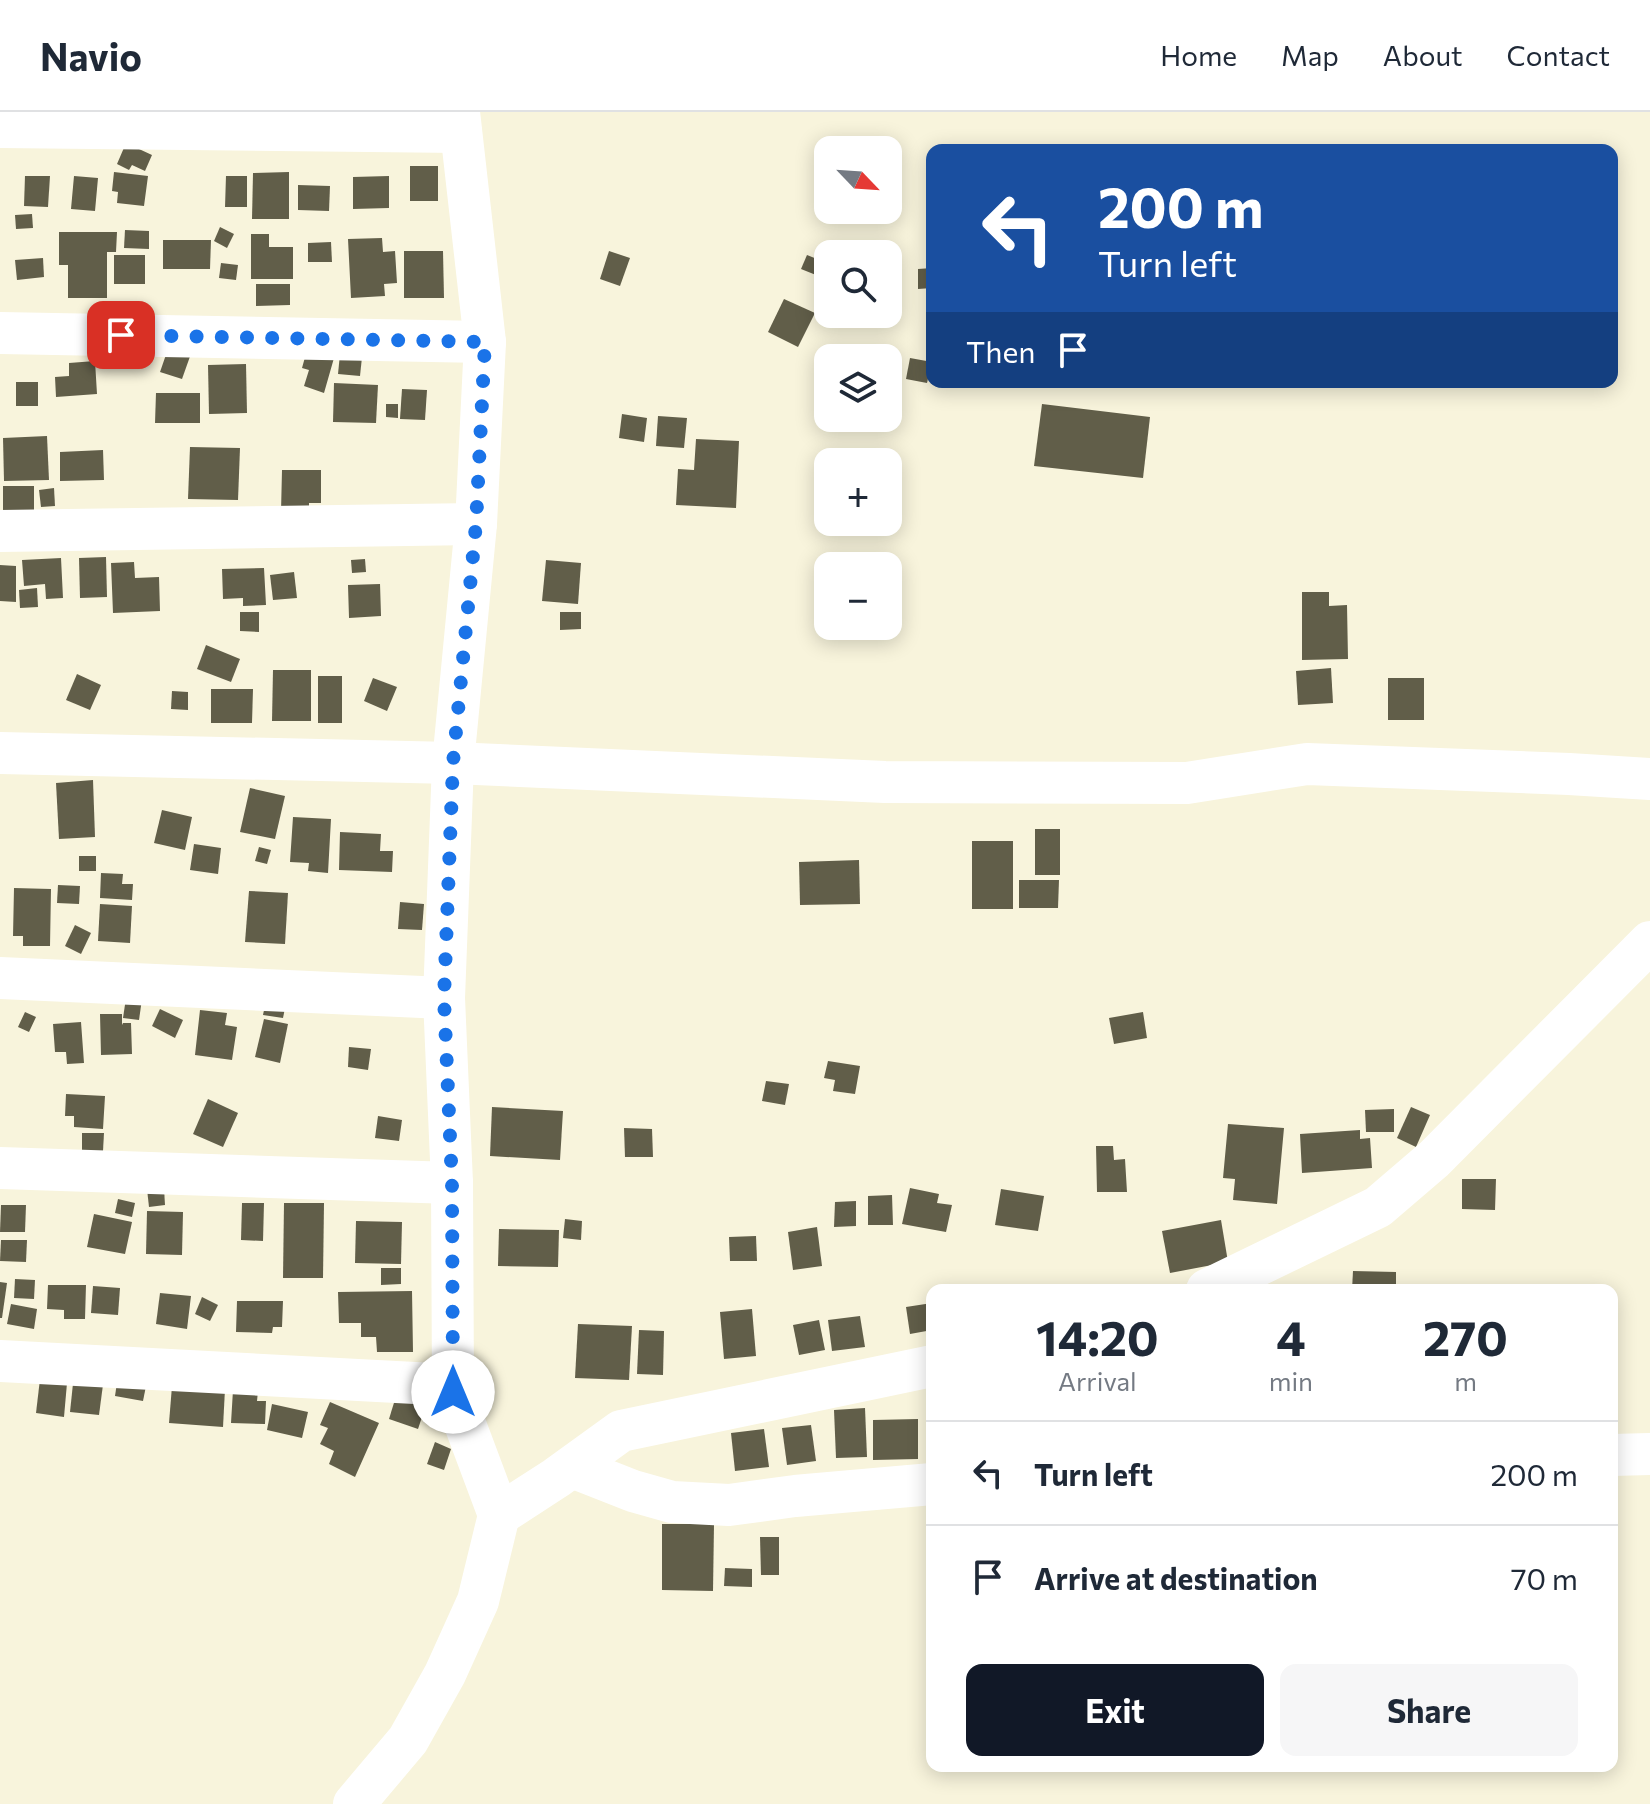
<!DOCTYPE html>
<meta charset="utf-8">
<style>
:root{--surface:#fff;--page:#f6f6f7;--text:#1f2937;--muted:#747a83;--line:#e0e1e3;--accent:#111827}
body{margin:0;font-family:Commissioner,sans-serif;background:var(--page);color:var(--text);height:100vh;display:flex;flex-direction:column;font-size:30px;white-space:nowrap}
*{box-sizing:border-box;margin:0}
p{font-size:26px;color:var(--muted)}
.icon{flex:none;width:44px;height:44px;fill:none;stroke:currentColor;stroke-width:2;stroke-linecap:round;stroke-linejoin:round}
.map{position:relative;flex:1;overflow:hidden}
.details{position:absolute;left:926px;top:1172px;width:692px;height:488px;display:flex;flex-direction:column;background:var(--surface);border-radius:16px;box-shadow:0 4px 20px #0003}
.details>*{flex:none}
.top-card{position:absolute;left:926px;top:32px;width:692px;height:244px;border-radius:16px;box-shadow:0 4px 20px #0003;background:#1a4fa0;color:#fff;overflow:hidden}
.needle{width:52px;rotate:115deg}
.tools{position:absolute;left:814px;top:24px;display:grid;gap:16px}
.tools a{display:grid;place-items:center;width:88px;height:88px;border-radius:16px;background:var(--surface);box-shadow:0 4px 20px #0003;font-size:40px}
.pin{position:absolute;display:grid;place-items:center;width:68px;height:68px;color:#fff;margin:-34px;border-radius:16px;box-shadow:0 4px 12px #0006}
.me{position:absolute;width:88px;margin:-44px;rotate:0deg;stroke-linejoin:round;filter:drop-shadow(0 0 6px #0008)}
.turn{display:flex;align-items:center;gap:28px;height:168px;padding:0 40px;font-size:36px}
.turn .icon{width:104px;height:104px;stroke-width:2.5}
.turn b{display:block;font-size:56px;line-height:68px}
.then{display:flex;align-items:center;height:76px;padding:0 40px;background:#0003;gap:16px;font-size:30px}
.eta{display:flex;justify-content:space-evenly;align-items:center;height:136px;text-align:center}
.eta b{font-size:48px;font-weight:700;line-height:56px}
.button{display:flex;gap:16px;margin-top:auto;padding:16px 40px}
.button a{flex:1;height:92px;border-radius:16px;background:var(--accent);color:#fff;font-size:32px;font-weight:700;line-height:92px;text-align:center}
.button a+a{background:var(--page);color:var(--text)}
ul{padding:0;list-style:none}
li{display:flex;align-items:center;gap:24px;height:104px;padding:0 40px;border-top:2px solid var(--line)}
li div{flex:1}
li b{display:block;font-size:30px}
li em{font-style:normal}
header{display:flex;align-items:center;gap:48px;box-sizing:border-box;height:112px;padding:0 40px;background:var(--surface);border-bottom:2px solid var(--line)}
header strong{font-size:38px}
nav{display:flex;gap:44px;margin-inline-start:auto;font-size:28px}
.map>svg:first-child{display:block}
.building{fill:#615e49}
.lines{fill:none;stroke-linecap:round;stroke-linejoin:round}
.street{stroke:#fff;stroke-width:42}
.route{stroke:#1a73e8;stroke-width:14;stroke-dasharray:0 25.2}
</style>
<header>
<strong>Navio</strong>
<nav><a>Home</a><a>Map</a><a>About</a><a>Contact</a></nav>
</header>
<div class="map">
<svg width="1650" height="1692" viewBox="0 0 1650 1692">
<rect width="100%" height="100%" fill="#f8f4dc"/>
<g class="building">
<polygon points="126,31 152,43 145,59 132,53 129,58 117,52"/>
<rect x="410" y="54" width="28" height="35"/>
<polygon points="114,60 148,64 144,94 117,91 118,80 112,79"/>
<polygon points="289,60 289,107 252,107 253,61"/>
<polygon points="25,64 50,64 48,95 24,94"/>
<polygon points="74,64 98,66 95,99 71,97"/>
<polygon points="226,64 247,64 247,95 225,95"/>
<polygon points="389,64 389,96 353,97 353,65"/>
<polygon points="298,73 330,74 329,99 298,98"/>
<polygon points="32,102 33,116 16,117 15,103"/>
<polygon points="220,115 234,122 227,136 214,129"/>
<polygon points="125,118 149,119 149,137 124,136"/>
<polygon points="59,120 117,120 116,140 107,140 107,186 68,186 68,153 59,153"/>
<polygon points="251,122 269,122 269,135 293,135 293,167 251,167"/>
<polygon points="382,126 383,140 395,139 397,171 384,172 385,184 351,186 348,127"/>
<polygon points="163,128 211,128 210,157 163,157"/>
<polygon points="331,130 332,150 308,150 308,131"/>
<polygon points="404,139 443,139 444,186 404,186"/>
<polygon points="609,139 630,146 620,174 600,167"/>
<rect x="114" y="143" width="31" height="29"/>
<polygon points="807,143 827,151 821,165 801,157"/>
<polygon points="43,146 44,165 17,168 15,148"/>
<polygon points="221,151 238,153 236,168 219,166"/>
<polygon points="932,156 932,176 918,177 918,157"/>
<polygon points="256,172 290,172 290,193 256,194"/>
<polygon points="784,187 815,201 798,235 768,220"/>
<polygon points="171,228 193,236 182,267 160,260"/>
<polygon points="307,238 334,246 324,281 304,274 309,258 302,256"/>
<polygon points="340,242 362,245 360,264 338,262"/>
<polygon points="910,246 932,250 927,271 906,267"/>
<polygon points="95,249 97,282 56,285 55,265 69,264 69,251"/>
<polygon points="246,252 247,301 209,302 208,253"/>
<rect x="16" y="270" width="22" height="24"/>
<polygon points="334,271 378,273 376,311 333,310"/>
<polygon points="402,277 427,278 425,308 400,307"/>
<polygon points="156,281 200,281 200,311 155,311"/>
<polygon points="386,292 398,292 398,306 386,305"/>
<polygon points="1042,292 1150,305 1143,366 1034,354"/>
<polygon points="622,302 647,306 644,330 619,326"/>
<polygon points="658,304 687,306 684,336 656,334"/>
<polygon points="47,324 49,368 4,369 3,326"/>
<polygon points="696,327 739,329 736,396 676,393 678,357 694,358"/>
<polygon points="190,335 240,336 238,388 188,387"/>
<polygon points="103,338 104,368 60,369 60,340"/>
<polygon points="282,358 321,358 321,391 309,391 309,401 281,400"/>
<rect x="3" y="374" width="31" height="26"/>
<polygon points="54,376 55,394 41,395 39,378"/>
<polygon points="106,445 107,485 80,486 79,446"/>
<polygon points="61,446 63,486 46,487 45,472 24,474 22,448"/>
<polygon points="365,447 366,460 352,461 351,448"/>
<polygon points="546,448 581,451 578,492 542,489"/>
<polygon points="134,450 135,466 159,465 160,499 113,501 111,451"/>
<polygon points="0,453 16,454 16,490 0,489"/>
<polygon points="264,456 266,493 243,494 243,486 223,487 222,457"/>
<polygon points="294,460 297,486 273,488 270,463"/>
<polygon points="380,472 381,504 349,506 348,473"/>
<polygon points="37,476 38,495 20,496 19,478"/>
<polygon points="1302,480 1329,480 1329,494 1347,493 1348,547 1302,548"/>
<polygon points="240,500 259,500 259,520 240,519"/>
<polygon points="560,500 581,500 581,517 560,518"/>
<polygon points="206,533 240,547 231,570 197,557"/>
<polygon points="1331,556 1333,591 1298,593 1296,559"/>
<polygon points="273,558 311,558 311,609 272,609"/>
<polygon points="77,562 101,573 90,598 66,588"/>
<rect x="318" y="564" width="24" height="47"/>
<polygon points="373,566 397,575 387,599 364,589"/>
<rect x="1388" y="566" width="36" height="42"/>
<polygon points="211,577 253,577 252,611 211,611"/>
<polygon points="172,579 188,580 188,598 171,597"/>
<polygon points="93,668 95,725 59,727 56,671"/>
<polygon points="250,676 285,684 275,727 240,720"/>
<polygon points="162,698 192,705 185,738 154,731"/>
<polygon points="293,705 331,707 328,761 308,759 309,751 290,750"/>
<rect x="1035" y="717" width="25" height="46"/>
<polygon points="340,720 381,722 380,739 393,739 392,760 339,758"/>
<rect x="972" y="729" width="41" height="68"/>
<polygon points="194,732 221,736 218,762 190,758"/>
<polygon points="259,735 271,738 267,752 255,749"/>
<rect x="79" y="744" width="17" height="15"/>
<polygon points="859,748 860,792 800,793 799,750"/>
<polygon points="101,761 123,762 122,772 133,772 132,788 100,786"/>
<polygon points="1019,768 1059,768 1058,796 1019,796"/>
<polygon points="58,773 80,774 79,792 57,791"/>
<polygon points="14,776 51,777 50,834 23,834 23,824 13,824"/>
<polygon points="249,779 288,781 285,832 245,830"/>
<polygon points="400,790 424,792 422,818 398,817"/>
<polygon points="100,792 132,794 130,831 98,829"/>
<polygon points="75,813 91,821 81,842 65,834"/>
<polygon points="126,886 142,887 139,908 123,906"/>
<polygon points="266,888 286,891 283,906 263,903"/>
<polygon points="160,897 183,908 175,926 152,914"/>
<polygon points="200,898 227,901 225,913 237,915 232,948 195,943"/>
<polygon points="25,900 36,905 29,920 18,915"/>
<polygon points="1143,900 1147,926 1114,932 1109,906"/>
<polygon points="100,902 122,902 122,913 123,911 131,911 132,942 101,943"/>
<polygon points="264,907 288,912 280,951 255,945"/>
<polygon points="81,910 84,951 67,952 66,940 55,940 53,912"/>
<polygon points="349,935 371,937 368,958 348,955"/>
<polygon points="828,949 860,954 855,982 833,979 835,968 824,966"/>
<polygon points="766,969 789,972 785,993 762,989"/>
<polygon points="66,982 105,984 103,1017 74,1015 74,1004 65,1004"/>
<polygon points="208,987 238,1001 223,1035 193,1022"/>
<polygon points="492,995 563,999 560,1048 490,1044"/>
<polygon points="1411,995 1430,1003 1416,1035 1397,1026"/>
<polygon points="1394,997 1394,1020 1366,1020 1365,998"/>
<polygon points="378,1004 402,1008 399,1029 375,1026"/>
<polygon points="1228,1012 1284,1016 1277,1092 1233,1088 1235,1067 1223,1066"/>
<polygon points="624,1016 652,1017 653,1045 625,1045"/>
<polygon points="1360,1018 1360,1027 1370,1026 1372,1056 1302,1061 1300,1022"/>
<polygon points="82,1021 104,1021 103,1039 82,1039"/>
<polygon points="1096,1034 1113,1034 1114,1048 1125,1047 1127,1080 1097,1080"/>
<polygon points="1462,1067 1496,1067 1495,1098 1462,1097"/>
<polygon points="164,1076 165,1093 149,1095 147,1077"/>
<polygon points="910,1076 939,1082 937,1091 952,1093 946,1120 902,1112"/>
<polygon points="1001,1077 1044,1084 1038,1119 995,1113"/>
<polygon points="892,1083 893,1113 868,1113 868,1084"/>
<polygon points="118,1087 135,1091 132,1105 115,1101"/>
<polygon points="856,1089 856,1114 834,1115 835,1090"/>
<polygon points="242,1091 264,1091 263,1129 241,1128"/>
<polygon points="284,1091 324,1091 323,1166 283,1166"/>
<polygon points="1,1093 26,1093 25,1120 0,1120"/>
<polygon points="147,1099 183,1100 182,1143 146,1142"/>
<polygon points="94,1102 132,1110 125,1142 87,1135"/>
<polygon points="565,1107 582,1109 581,1128 563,1126"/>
<polygon points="1221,1108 1228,1150 1170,1161 1162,1119"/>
<polygon points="356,1109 402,1110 401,1152 355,1151"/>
<polygon points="817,1115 822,1154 793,1158 788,1120"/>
<polygon points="499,1117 559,1118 558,1155 498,1154"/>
<polygon points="756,1124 757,1149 730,1149 729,1125"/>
<polygon points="1,1128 27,1128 26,1150 0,1149"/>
<polygon points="381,1156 401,1156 401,1172 381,1173"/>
<polygon points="1353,1159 1396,1160 1396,1178 1352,1178"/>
<polygon points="15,1167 35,1168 34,1187 14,1186"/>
<polygon points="0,1170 7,1171 2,1206 0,1206"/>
<polygon points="48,1173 86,1173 85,1207 64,1207 64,1198 47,1197"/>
<polygon points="93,1174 120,1176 118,1203 91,1201"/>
<polygon points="412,1179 413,1240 377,1240 376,1225 361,1225 361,1211 339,1211 338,1180"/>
<polygon points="160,1181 191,1184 187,1217 156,1212"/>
<polygon points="202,1185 218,1193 210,1209 195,1202"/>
<polygon points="237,1189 283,1189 282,1215 273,1215 272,1221 236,1220"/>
<polygon points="932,1191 932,1218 910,1222 906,1195"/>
<polygon points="11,1192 37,1197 34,1217 7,1212"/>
<polygon points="752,1197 756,1244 724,1247 720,1200"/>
<polygon points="860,1204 865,1235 832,1239 828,1208"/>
<polygon points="819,1208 825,1238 799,1243 793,1213"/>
<polygon points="578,1212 632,1214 629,1268 575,1266"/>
<polygon points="639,1218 664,1219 663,1263 637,1262"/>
<polygon points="74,1262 104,1265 99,1303 70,1300"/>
<polygon points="118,1264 147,1269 143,1289 115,1284"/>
<polygon points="40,1267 67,1271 64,1305 36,1301"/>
<polygon points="172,1274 225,1277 223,1315 169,1311"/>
<polygon points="233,1278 258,1279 257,1289 266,1289 265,1312 231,1311"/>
<polygon points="397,1281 427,1290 418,1317 389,1307"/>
<polygon points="330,1290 379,1311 355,1365 329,1352 334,1339 320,1332 328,1316 320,1313"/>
<polygon points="272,1292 308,1300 302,1326 267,1318"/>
<polygon points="865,1296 867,1345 836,1346 834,1298"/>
<polygon points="918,1307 918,1347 873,1348 873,1308"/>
<polygon points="811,1313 816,1349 787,1353 782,1316"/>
<polygon points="764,1317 769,1355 735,1359 731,1321"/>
<polygon points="435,1330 451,1337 444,1358 427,1352"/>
<polygon points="662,1412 714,1412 713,1479 662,1478"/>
<polygon points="760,1425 779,1425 779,1463 761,1463"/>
<polygon points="725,1456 752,1457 752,1475 724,1474"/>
</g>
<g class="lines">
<g class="street">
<polyline points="0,15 461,20"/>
<polyline points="0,221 485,230"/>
<polyline points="0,419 476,412"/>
<polyline points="0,641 453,651 885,670 1187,671 1307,652 1569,662 1650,667"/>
<polyline points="0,866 444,886"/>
<polyline points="0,1056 452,1071"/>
<polyline points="1207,1178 1378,1095 1434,1047 1650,830"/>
<polyline points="0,1249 453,1273"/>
<polyline points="1612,1343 1650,1342"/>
<polyline points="572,1355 633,1379 672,1390 729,1393 795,1384 932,1372"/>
<polyline points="499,1403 556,1366 621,1319 932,1254"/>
<polyline points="354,1692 408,1628 445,1562 478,1489 499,1403 453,1280 452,1071 444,886 453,651 476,412 485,230 459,0"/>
</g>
</g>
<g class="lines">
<polyline class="route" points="121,223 485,230 476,412 453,651 444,886 452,1071 453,1280"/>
</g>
</svg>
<div class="tools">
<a><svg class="needle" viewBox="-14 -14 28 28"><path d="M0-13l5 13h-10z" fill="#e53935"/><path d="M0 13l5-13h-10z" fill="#747a83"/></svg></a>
<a><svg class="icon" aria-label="search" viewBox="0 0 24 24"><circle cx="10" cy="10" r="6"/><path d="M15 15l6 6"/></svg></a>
<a><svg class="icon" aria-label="layers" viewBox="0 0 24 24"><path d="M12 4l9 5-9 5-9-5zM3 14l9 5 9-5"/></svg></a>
<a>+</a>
<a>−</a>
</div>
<div class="pin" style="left:121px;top:223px;background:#d93025"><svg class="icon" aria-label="arrive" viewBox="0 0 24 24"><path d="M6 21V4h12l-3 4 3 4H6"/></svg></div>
<svg class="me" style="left:453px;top:1280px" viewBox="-20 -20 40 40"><circle r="19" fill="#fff"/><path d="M0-13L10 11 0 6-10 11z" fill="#1a73e8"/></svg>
<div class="top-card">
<div class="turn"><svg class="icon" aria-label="left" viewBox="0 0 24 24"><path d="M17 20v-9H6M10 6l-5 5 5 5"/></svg><div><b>200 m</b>Turn left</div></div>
<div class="then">Then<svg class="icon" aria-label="arrive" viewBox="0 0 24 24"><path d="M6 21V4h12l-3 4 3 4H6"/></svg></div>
</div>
<section class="details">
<div class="eta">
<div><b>14:20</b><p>Arrival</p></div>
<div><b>4</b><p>min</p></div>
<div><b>270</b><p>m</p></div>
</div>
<ul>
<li><svg class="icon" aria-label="left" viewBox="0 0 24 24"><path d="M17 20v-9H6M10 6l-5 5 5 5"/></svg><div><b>Turn left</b></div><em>200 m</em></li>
<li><svg class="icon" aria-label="arrive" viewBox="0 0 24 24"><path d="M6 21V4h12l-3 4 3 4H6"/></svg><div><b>Arrive at destination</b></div><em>70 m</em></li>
</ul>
<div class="button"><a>Exit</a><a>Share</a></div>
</section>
</div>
